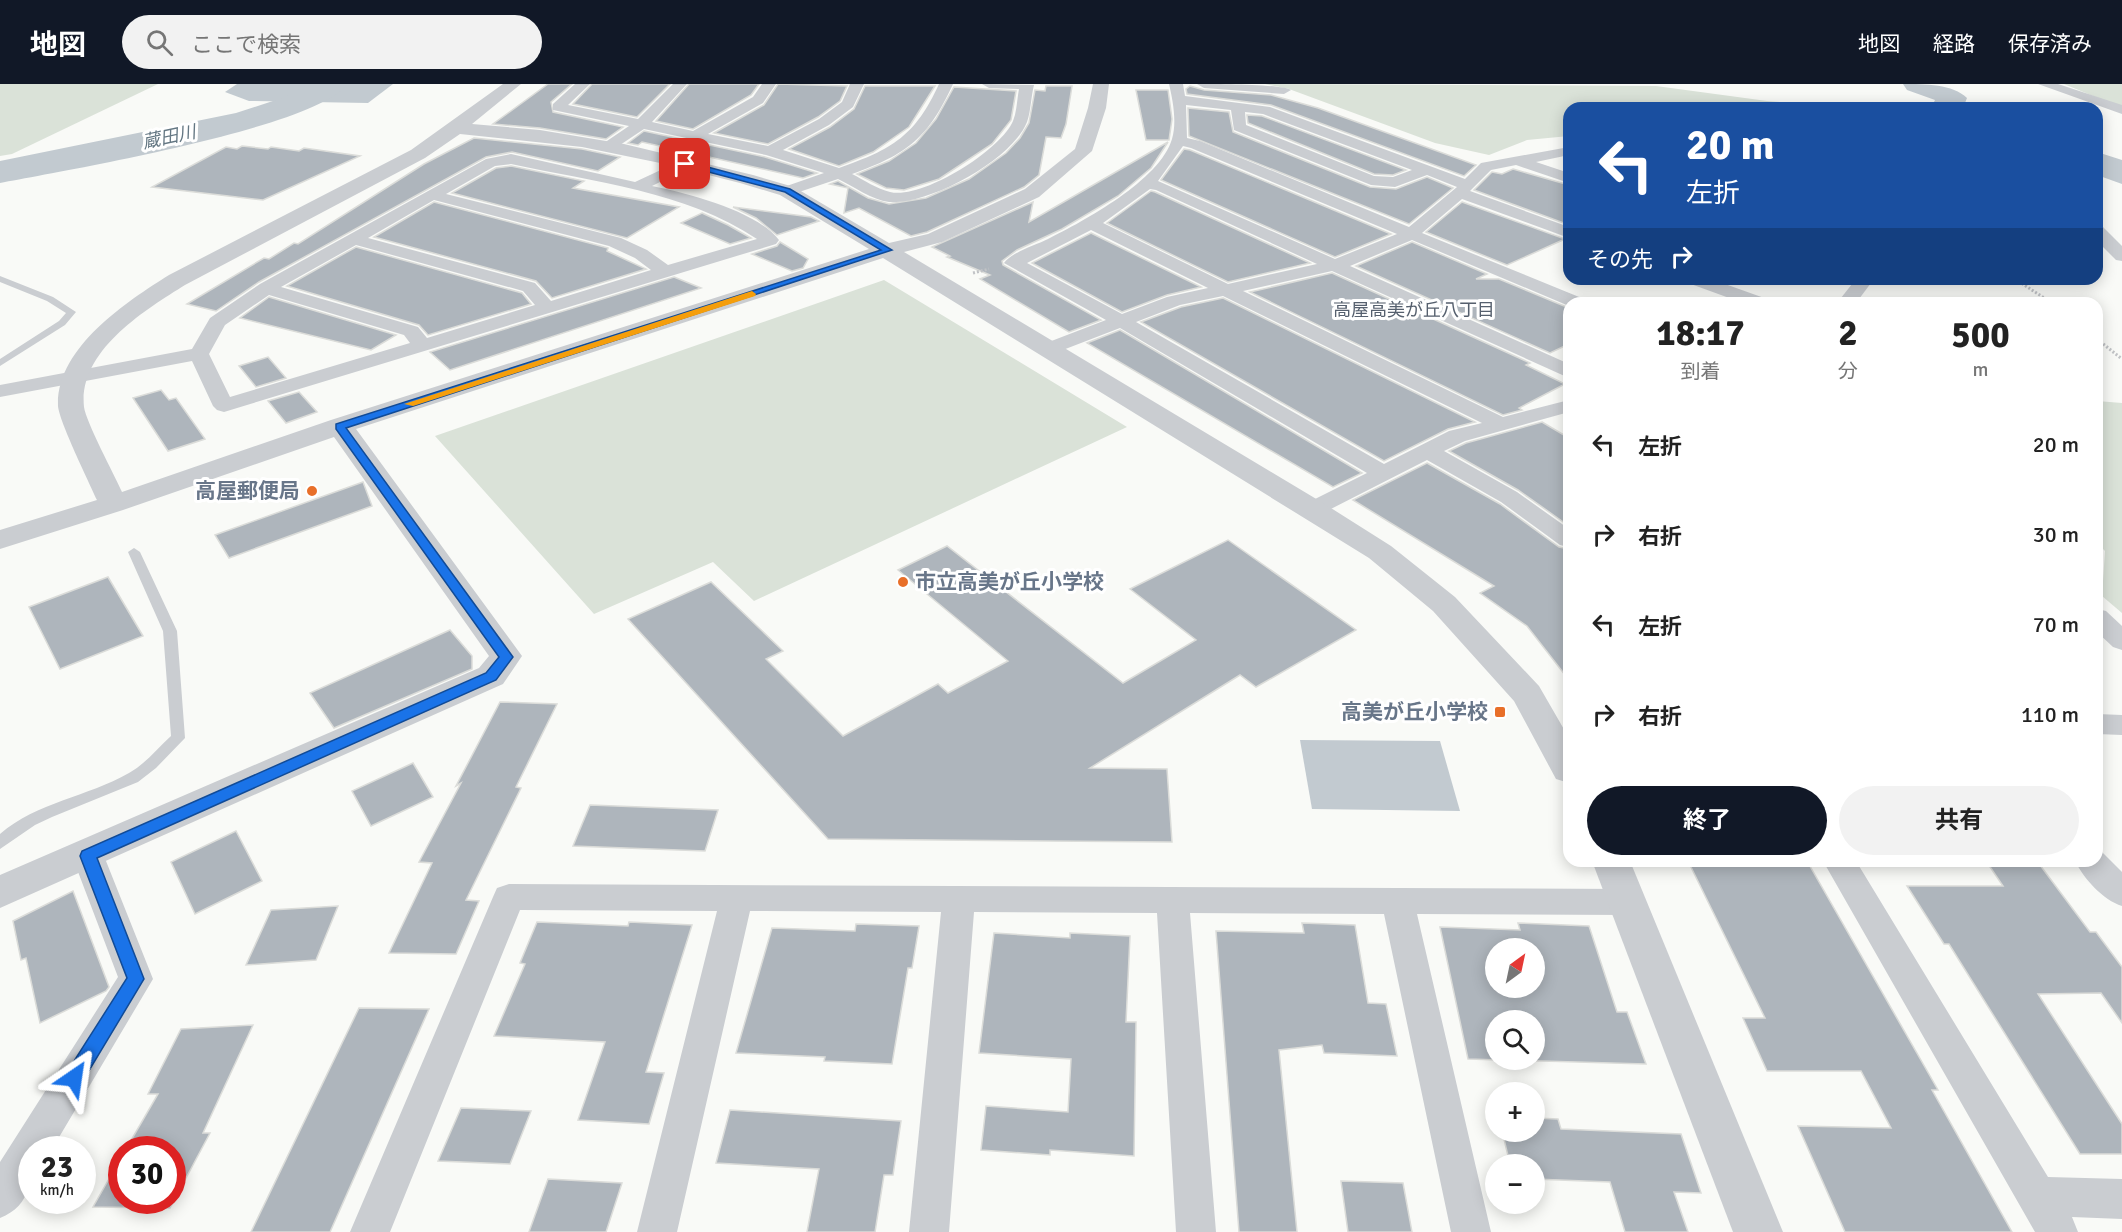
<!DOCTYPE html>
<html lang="ja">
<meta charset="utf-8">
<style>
:root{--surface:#fff;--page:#f2f2f2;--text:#222;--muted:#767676;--accent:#111827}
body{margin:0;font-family:Signika,"Noto Sans JP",sans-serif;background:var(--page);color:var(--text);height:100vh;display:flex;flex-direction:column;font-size:22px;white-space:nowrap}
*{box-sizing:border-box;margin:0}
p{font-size:20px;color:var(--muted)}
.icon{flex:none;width:33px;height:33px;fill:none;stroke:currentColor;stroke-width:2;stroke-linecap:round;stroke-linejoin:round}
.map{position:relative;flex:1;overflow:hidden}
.panel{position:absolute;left:1563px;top:213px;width:540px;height:570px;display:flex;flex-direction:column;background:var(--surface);border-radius:18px;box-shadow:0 3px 15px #0003}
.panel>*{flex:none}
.top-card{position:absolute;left:1563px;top:18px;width:540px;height:183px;border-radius:18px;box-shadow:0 3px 15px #0003;background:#1a4fa0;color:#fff;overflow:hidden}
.needle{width:39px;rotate:33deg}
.fabs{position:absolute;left:1485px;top:854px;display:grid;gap:12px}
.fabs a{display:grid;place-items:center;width:60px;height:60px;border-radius:50%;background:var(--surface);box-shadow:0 3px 15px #0003;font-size:30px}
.speed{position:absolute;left:18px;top:1052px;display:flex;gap:12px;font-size:30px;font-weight:700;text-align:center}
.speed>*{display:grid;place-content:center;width:78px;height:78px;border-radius:50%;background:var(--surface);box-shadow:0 3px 15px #0003;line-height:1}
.speed small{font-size:15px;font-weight:400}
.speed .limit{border:9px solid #d22;background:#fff;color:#111}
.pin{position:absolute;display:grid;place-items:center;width:51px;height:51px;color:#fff;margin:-26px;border-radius:12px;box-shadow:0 3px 9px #0006}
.me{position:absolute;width:66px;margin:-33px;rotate:32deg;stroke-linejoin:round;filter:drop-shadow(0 0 4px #0008)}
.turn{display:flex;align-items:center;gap:21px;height:126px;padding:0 24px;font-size:27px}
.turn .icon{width:78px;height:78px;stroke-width:2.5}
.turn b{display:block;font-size:42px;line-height:51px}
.then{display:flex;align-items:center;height:57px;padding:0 24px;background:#0003;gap:12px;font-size:22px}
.eta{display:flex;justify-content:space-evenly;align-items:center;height:102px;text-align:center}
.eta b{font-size:36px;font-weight:700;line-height:42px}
.button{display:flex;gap:12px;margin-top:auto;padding:12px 24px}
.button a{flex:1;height:69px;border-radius:36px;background:var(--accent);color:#fff;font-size:24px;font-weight:700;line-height:69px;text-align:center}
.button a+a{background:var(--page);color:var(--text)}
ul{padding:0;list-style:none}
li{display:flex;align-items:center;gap:18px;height:90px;padding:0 24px}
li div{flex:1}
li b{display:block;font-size:22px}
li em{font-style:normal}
header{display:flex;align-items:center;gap:36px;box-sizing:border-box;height:84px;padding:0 30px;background:var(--accent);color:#fff}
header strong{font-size:28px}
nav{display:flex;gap:33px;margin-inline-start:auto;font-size:21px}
.search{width:420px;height:54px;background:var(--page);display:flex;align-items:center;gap:15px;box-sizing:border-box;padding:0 21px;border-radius:33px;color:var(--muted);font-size:22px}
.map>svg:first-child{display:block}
.green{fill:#dae2d8}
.water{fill:#c2cad0}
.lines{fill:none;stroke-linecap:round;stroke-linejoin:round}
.river{fill:#c2cad0;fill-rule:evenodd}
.building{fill:#aeb5bc;stroke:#dbdcd9;stroke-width:1.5;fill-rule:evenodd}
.path{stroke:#c1c3c6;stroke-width:3;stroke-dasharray:2 2;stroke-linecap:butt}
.service{fill:#cacdd1;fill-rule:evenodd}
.minor{fill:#cacdd1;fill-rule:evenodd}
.tertiary{fill:#cacdd1;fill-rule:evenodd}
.route{fill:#1a73e8;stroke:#114b97;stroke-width:1.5}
.slow{fill:#f59e0b}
.poi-dot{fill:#e86f29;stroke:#fff;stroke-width:2}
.labels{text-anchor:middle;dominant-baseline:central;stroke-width:6;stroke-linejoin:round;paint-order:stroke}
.far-water-label{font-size:18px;font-style:italic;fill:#647783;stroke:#fff}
.far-neighbourhood-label{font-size:18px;fill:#56606e;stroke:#fff}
.poi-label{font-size:21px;font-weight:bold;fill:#687689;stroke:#fff;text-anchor:end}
</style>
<header>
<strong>地図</strong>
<div class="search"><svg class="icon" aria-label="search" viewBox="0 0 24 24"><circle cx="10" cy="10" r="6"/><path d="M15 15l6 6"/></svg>ここで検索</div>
<nav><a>地図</a><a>経路</a><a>保存済み</a></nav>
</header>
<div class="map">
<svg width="2122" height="1148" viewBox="0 0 2122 1148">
<rect width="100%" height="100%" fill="#f9faf7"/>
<g class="green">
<polygon points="0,0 158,0 12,70 0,72"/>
<polygon points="1265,0 1656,2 1767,17 1849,24 1569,24 1569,52 1527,56 1489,71 1435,59 1289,5"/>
<polygon points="2064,0 2122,0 2122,24"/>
<polygon points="884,196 1127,343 754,517 713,478 594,530 435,352"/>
<polygon points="2097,317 2122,319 2122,529 2102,512 2105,467 2097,459"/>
</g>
<g class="water">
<polygon points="237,0 393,0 368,19 249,17 225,8"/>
<polygon points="1300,656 1440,657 1460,727 1312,725"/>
</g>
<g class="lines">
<g class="river">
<path d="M 310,0 L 347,0 C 317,44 62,87 0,99 L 0,77 L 236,29 L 282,14 Z"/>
<path d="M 1903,0 C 1925,0 1953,0 1967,14 L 1963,24 L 1931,24 L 1935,16 L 1907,6 Z"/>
<polygon points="2097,68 2122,76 2122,100 2097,91"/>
</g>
</g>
<g class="building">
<polygon points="548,0 572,0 551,18 553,28 623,43 606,55 540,44 493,40"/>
<polygon points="592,0 670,0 637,33 573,20"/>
<polygon points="689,0 759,0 751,11 693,45 656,37"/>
<polygon points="778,0 847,2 840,17 818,33 768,60 714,49 764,21"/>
<polygon points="865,2 935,2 909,43 873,68 839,82 789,65 830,43 854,25"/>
<polygon points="1046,2 1072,2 1066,40 1061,54 1046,53 1039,91 1024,103 927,148 911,152 859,124 844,129 848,104 830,100 838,97 868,114 889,120 926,114 969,95 1006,69 1020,54 1029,39 1035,6 1045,7"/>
<polygon points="1190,2 1204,6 1271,11 1318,24 1476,81 1464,92 1271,21 1187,10 1186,5"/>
<polygon points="954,3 1016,7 1011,36 992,60 939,95 904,106 886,104 857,90 889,77 916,59 936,35"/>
<polygon points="1136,6 1168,6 1172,35 1169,56 1146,56"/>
<polygon points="1188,24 1229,28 1233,48 1370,103 1396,105 1427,93 1453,104 1409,140 1189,52"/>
<polygon points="1247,31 1262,32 1406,86 1393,91 1374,90 1248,39"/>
<polygon points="644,47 765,73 817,89 803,94 642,58 638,61 628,59"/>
<polygon points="474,54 582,65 620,73 598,87 512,68 486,73 259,198 216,227 187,220 264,174 269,175 294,159 298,160 424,80"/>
<polygon points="1168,58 1151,84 1118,112 1062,145 1017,166 1002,177 1003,181 1101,236 1069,248 980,195 990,191 947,173 950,172 932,163 1033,118 1029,138"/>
<polygon points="242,62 268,65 271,63 299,67 304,64 360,72 263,116 152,103 226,63 237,65"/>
<polygon points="1184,65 1190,66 1391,150 1335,173 1161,96"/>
<polygon points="511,82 584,97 573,104 679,123 627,154 452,109 496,84"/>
<polygon points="1513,85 1569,101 1569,141 1474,106 1492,88 1502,90"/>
<polygon points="1151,107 1155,108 1310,179 1228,198 1107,139"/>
<polygon points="434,118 608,164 607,167 646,185 552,214 536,197 374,153"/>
<polygon points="1462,118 1565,155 1507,181 1426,148"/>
<polygon points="733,123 811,133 819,137 777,151 756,134"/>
<polygon points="702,129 728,141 751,154 730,160 681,139"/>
<polygon points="1091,149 1201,203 1167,211 1122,228 1032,179"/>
<polygon points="780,158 808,175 803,184 792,187 752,170 777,162"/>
<polygon points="1412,158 1487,190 1476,195 1499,195 1569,224 1569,260 1550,269 1356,182"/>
<polygon points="356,163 522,209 531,220 428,251 419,241 287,202"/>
<polygon points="1332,189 1530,279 1526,281 1565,300 1519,324 1522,326 1503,331 1250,208"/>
<polygon points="674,193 701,204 450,286 430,268"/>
<polygon points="269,213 396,251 371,266 240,234"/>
<polygon points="1223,214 1475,338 1448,345 1384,377 1141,238 1181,223"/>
<polygon points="1120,246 1362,389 1333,403 1087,259"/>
<polygon points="268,273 286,294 256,303 239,282"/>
<polygon points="161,306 169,316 176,314 205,355 168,367 133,314"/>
<polygon points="299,308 317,328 286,339 268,317"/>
<polygon points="1542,338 1569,354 1569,442 1518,406 1449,367 1466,359"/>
<polygon points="1427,379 1500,420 1559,463 1569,465 1569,596 1527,542 1480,509 1494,502 1353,416"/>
<polygon points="363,398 372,422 229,474 215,451"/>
<polygon points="1228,456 1356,546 1256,603 1240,591 1090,684 1167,685 1172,758 828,755 628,535 711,498 783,567 766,575 843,652 938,600 948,609 1008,577 898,486 947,462 1123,599 1196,556 1130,505"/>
<polygon points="108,493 143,552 60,585 29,523"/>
<polygon points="450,546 472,572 472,585 334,644 310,609"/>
<polygon points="500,618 557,620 516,703 521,704 466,816 479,817 456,870 389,869 432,779 419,778 461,699 456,702"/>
<polygon points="413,679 433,713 371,742 352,707"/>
<polygon points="590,721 718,726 705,767 573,762"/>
<polygon points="236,747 262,797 195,830 171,778"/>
<polygon points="1688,777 1807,777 1938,1006 1932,1006 2012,1148 1845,1148 1798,1042 1891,1044 1861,987 1767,987 1743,934 1765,934"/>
<polygon points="1986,777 2037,777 2090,848 2096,848 2122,883 2122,939 2101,909 2038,910 2122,1040 2122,1070 2080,1070 1949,860 1944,860 1907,802 2003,802"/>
<polygon points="73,807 109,903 106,907 40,939 26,874 21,876 13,837"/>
<polygon points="338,822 316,876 246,881 271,826"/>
<polygon points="537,838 628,842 629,838 692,841 646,988 664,989 649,1040 578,1036 605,958 494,952 525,880 520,879"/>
<polygon points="1302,839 1355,841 1368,919 1386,920 1397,972 1324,969 1322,961 1279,966 1297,1148 1239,1148 1216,847 1304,849"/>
<path d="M 1518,839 L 1589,842 L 1617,928 L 1627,928 L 1646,980 L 1468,975 L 1440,843 L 1520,846 ZM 1496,864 L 1534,864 L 1534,903 L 1496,903 ZM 1496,936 L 1534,936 L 1534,975 L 1496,975 Z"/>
<polygon points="856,840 919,842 912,884 908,884 892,980 824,977 825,973 736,969 772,844 855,847"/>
<polygon points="994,849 1070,854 1070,849 1130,852 1126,938 1136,938 1134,1072 1050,1066 1050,1071 981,1066 986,1022 1068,1028 1071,975 979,969"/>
<polygon points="359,924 429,925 330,1148 251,1148"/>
<polygon points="253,941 203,1049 210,1049 170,1124 93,1123 122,1072 122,1116 172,1116 172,1065 126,1065 158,1010 148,1010 181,945"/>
<polygon points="461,1024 531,1027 510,1080 438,1077"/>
<polygon points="730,1026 901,1037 893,1091 884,1091 875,1148 807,1148 819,1085 716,1079"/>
<polygon points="1534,1034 1558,1035 1561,1045 1681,1050 1701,1109 1674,1108 1688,1148 1625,1148 1610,1098 1534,1095 1534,1080 1510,1080 1502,1047 1534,1047"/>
<polygon points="548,1095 622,1099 606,1148 529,1148"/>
<polygon points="1341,1097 1403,1099 1412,1148 1348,1148"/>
</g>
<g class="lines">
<g class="path">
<polyline points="973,189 989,185"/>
<polyline points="2015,195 2052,219"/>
<polyline points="2097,255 2122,275"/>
</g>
<g class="service">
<polygon points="0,192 53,213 76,228 65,241 0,282 0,275 59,237 66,229 47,217 0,198"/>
<path d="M 134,464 L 140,468 L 177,547 L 185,654 L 156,684 L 138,698 L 52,733 L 35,741 L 0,765 L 0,750 C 37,718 87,713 129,689 C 145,680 157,665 171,652 L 163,547 L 128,468 Z"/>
</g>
<g class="minor">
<path d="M 575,0 L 590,0 L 568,21 L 638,35 L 673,0 L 687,0 L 652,38 L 693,47 L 753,13 L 762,0 L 776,0 L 763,19 L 708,50 L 768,62 L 819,35 L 842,18 L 850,0 L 864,0 L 853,23 L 829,41 L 783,66 L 839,84 C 893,65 915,52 939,0 L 953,0 C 928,54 908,70 852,90 C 864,96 877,105 890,108 C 922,116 1001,66 1013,37 C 1017,27 1017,15 1019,5 L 989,4 L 982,0 L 1034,1 C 1031,12 1031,27 1027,38 C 1012,76 929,121 889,118 C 872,116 853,102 838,95 L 793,110 L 781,110 L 779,107 L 781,104 L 824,89 L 766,71 L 644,45 L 614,65 L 604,65 L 602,62 L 604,59 L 629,42 L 553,26 L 553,20 Z"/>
<path d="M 1169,0 L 1183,0 L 1185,12 L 1270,23 L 1465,95 L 1481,79 L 1569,63 L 1569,71 L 1536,78 L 1569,89 L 1569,99 L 1516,81 L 1491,86 L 1470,107 L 1569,143 L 1569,154 L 1462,115 L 1422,149 L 1584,215 L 1586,219 L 1569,219 L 1569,222 L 1412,156 L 1350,182 L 1569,280 L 1569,294 L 1332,187 L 1243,207 L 1503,333 L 1569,316 L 1569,328 L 1465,357 L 1444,367 L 1517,408 L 1569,445 L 1569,463 L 1560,461 L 1501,418 L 1427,376 L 1321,430 L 1305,430 L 1301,425 L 1305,420 L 1367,389 L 1120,244 L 1055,269 L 1041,269 L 1038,265 L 1041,261 L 1106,236 L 1004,179 C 1012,168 1036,161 1048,155 C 1084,137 1160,96 1172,55 C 1177,38 1173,17 1169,0 ZM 1186,21 L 1231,26 L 1234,46 L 1371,101 L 1395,103 L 1427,91 L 1457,103 L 1409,143 L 1200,57 L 1187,54 ZM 1245,28 L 1263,30 L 1412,86 L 1393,93 L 1374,92 L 1246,41 ZM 1183,62 L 1191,64 L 1397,150 L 1335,175 L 1158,97 ZM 1150,105 L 1156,106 L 1317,180 L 1228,200 L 1103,139 ZM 1091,146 L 1208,204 L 1167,213 L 1122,230 L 1027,179 ZM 1223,212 L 1482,339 L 1449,347 L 1384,380 L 1136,238 L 1180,221 Z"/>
<path d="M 1197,0 C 1215,0 1280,0 1291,6 L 1284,10 L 1204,4 Z"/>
<polygon points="2038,0 2058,0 2122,21 2122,30"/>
<path d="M 511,70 L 635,98 L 680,77 L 690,77 L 693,80 L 690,83 L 652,102 C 687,109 757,127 779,156 L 776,160 L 224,328 L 217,326 L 213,322 L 192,277 L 0,313 L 0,301 L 192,265 L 210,234 L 260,200 L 486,75 ZM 511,80 C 594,98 685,107 757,155 L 668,181 L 647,166 L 621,154 L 446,110 L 495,82 ZM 434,116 L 609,162 L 635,174 L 651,186 L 551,217 L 535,199 L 368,154 ZM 356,161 L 523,207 L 535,221 L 427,254 L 418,243 L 281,203 ZM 269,211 L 404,251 L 410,259 L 230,313 L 209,270 L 225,241 Z"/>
<polygon points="2097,142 2103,143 2122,162 2122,177 2116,176 2097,157"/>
<polygon points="1685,195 1711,195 1767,215 1769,219 1743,219 1688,199"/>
<polygon points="1856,195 1874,195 1856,219 1837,219"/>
<polygon points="2097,525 2106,527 2122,542 2122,566 2113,563 2097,548"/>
<polygon points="2097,630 2122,631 2122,651 2097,650"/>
<path d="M 88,760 L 99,763 L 104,772 L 153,895 L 52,1065 L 32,1065 C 32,1095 32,1121 0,1134 L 0,1078 L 118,893 L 72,772 L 77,763 Z"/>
<path d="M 2097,766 L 2102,768 L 2122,788 L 2122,822 C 2103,816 2084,795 2075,777 L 2097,777 Z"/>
<polygon points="1823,777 1856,777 2048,1093 2122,1095 2122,1135 2072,1133 2078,1148 2035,1148"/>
<polygon points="509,800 1627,805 1639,809 1643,818 1639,827 1627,831 1417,830 1491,1148 1451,1148 1384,830 1190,829 1216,1148 1176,1148 1157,829 974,828 949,1148 909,1148 941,828 750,827 677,1148 637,1148 717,827 520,826 390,1148 350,1148 493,813 497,804"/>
</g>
<g class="tertiary">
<path d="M 503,0 L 521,0 L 472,40 L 540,46 L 624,60 L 753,91 L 794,103 L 889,159 L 928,150 L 1025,105 L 1075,65 L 1088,24 L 1093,0 L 1109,0 L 1106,24 L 1092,67 L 1039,113 L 942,158 L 904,168 L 1323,419 L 1391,462 L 1455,513 L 1539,602 L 1569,654 L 1569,699 L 1556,695 L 1514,617 L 1433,527 L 1369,474 L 883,174 L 356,345 L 522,572 L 503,600 L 0,824 L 0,791 L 479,584 L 489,572 L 334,353 L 123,426 L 0,465 L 0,446 L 97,416 C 89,398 59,337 58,322 C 56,264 126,218 169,191 L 411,66 ZM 460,50 L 582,63 L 665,80 L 740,99 L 780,111 L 869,165 L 331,336 L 122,408 C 114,390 86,338 84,323 C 78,267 145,226 185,201 L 425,74 Z"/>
<polygon points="1592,777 1630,777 1783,1148 1733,1148"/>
</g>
</g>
<polygon class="route" points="685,77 790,105 892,166 346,344 513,573 496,596 97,774 144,895 81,1000 74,1003 67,1000 65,994 67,988 127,894 80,772 82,767 486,589 499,573 336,345 336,340 881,166 785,108 682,81"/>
<polygon class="slow" points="752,207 756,210 755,212 413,322 404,320"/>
<g class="poi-dot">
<circle cx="312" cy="407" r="6"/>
<circle cx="903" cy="498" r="6"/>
<rect x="1494" y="622" width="12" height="12" rx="3"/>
</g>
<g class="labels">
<g class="far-water-label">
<text transform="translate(169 53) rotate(-12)">蔵田川</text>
</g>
<g class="far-neighbourhood-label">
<text x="1414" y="226">高屋高美が丘八丁目</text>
</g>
<g class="poi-label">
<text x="300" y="407">高屋郵便局</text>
<text x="915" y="498" text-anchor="start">市立高美が丘小学校</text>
<text x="1488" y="628">高美が丘小学校</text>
</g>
</g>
</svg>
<div class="fabs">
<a><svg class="needle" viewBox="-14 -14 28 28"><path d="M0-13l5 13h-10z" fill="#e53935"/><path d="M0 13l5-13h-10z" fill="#767676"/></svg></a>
<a><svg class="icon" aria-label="search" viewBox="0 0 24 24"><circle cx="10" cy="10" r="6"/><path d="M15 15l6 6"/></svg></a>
<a>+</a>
<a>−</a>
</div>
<div class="speed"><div>23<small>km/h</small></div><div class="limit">30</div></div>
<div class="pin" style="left:685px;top:80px;background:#d93025"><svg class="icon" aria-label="arrive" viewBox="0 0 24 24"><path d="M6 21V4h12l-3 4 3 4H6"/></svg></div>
<svg class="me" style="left:74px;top:994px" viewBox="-20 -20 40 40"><path d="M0-17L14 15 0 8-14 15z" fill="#1a73e8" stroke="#fff" stroke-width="4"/></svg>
<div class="top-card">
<div class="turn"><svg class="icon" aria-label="left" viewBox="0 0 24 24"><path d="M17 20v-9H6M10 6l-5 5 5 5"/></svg><div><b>20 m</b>左折</div></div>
<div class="then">その先<svg class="icon" aria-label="right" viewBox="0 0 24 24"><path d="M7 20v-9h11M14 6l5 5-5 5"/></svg></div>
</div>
<section class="panel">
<div class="eta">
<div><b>18:17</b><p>到着</p></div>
<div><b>2</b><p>分</p></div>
<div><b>500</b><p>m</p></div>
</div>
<ul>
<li><svg class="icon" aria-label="left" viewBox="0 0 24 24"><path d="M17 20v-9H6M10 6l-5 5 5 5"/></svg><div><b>左折</b></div><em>20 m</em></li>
<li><svg class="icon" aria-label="right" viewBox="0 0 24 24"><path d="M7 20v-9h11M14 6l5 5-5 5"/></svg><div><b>右折</b></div><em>30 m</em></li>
<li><svg class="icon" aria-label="left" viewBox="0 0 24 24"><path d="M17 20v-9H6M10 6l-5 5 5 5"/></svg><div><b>左折</b></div><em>70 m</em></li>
<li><svg class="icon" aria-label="right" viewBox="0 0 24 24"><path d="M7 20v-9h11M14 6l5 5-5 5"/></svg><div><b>右折</b></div><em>110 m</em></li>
</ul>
<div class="button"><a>終了</a><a>共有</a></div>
</section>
</div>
